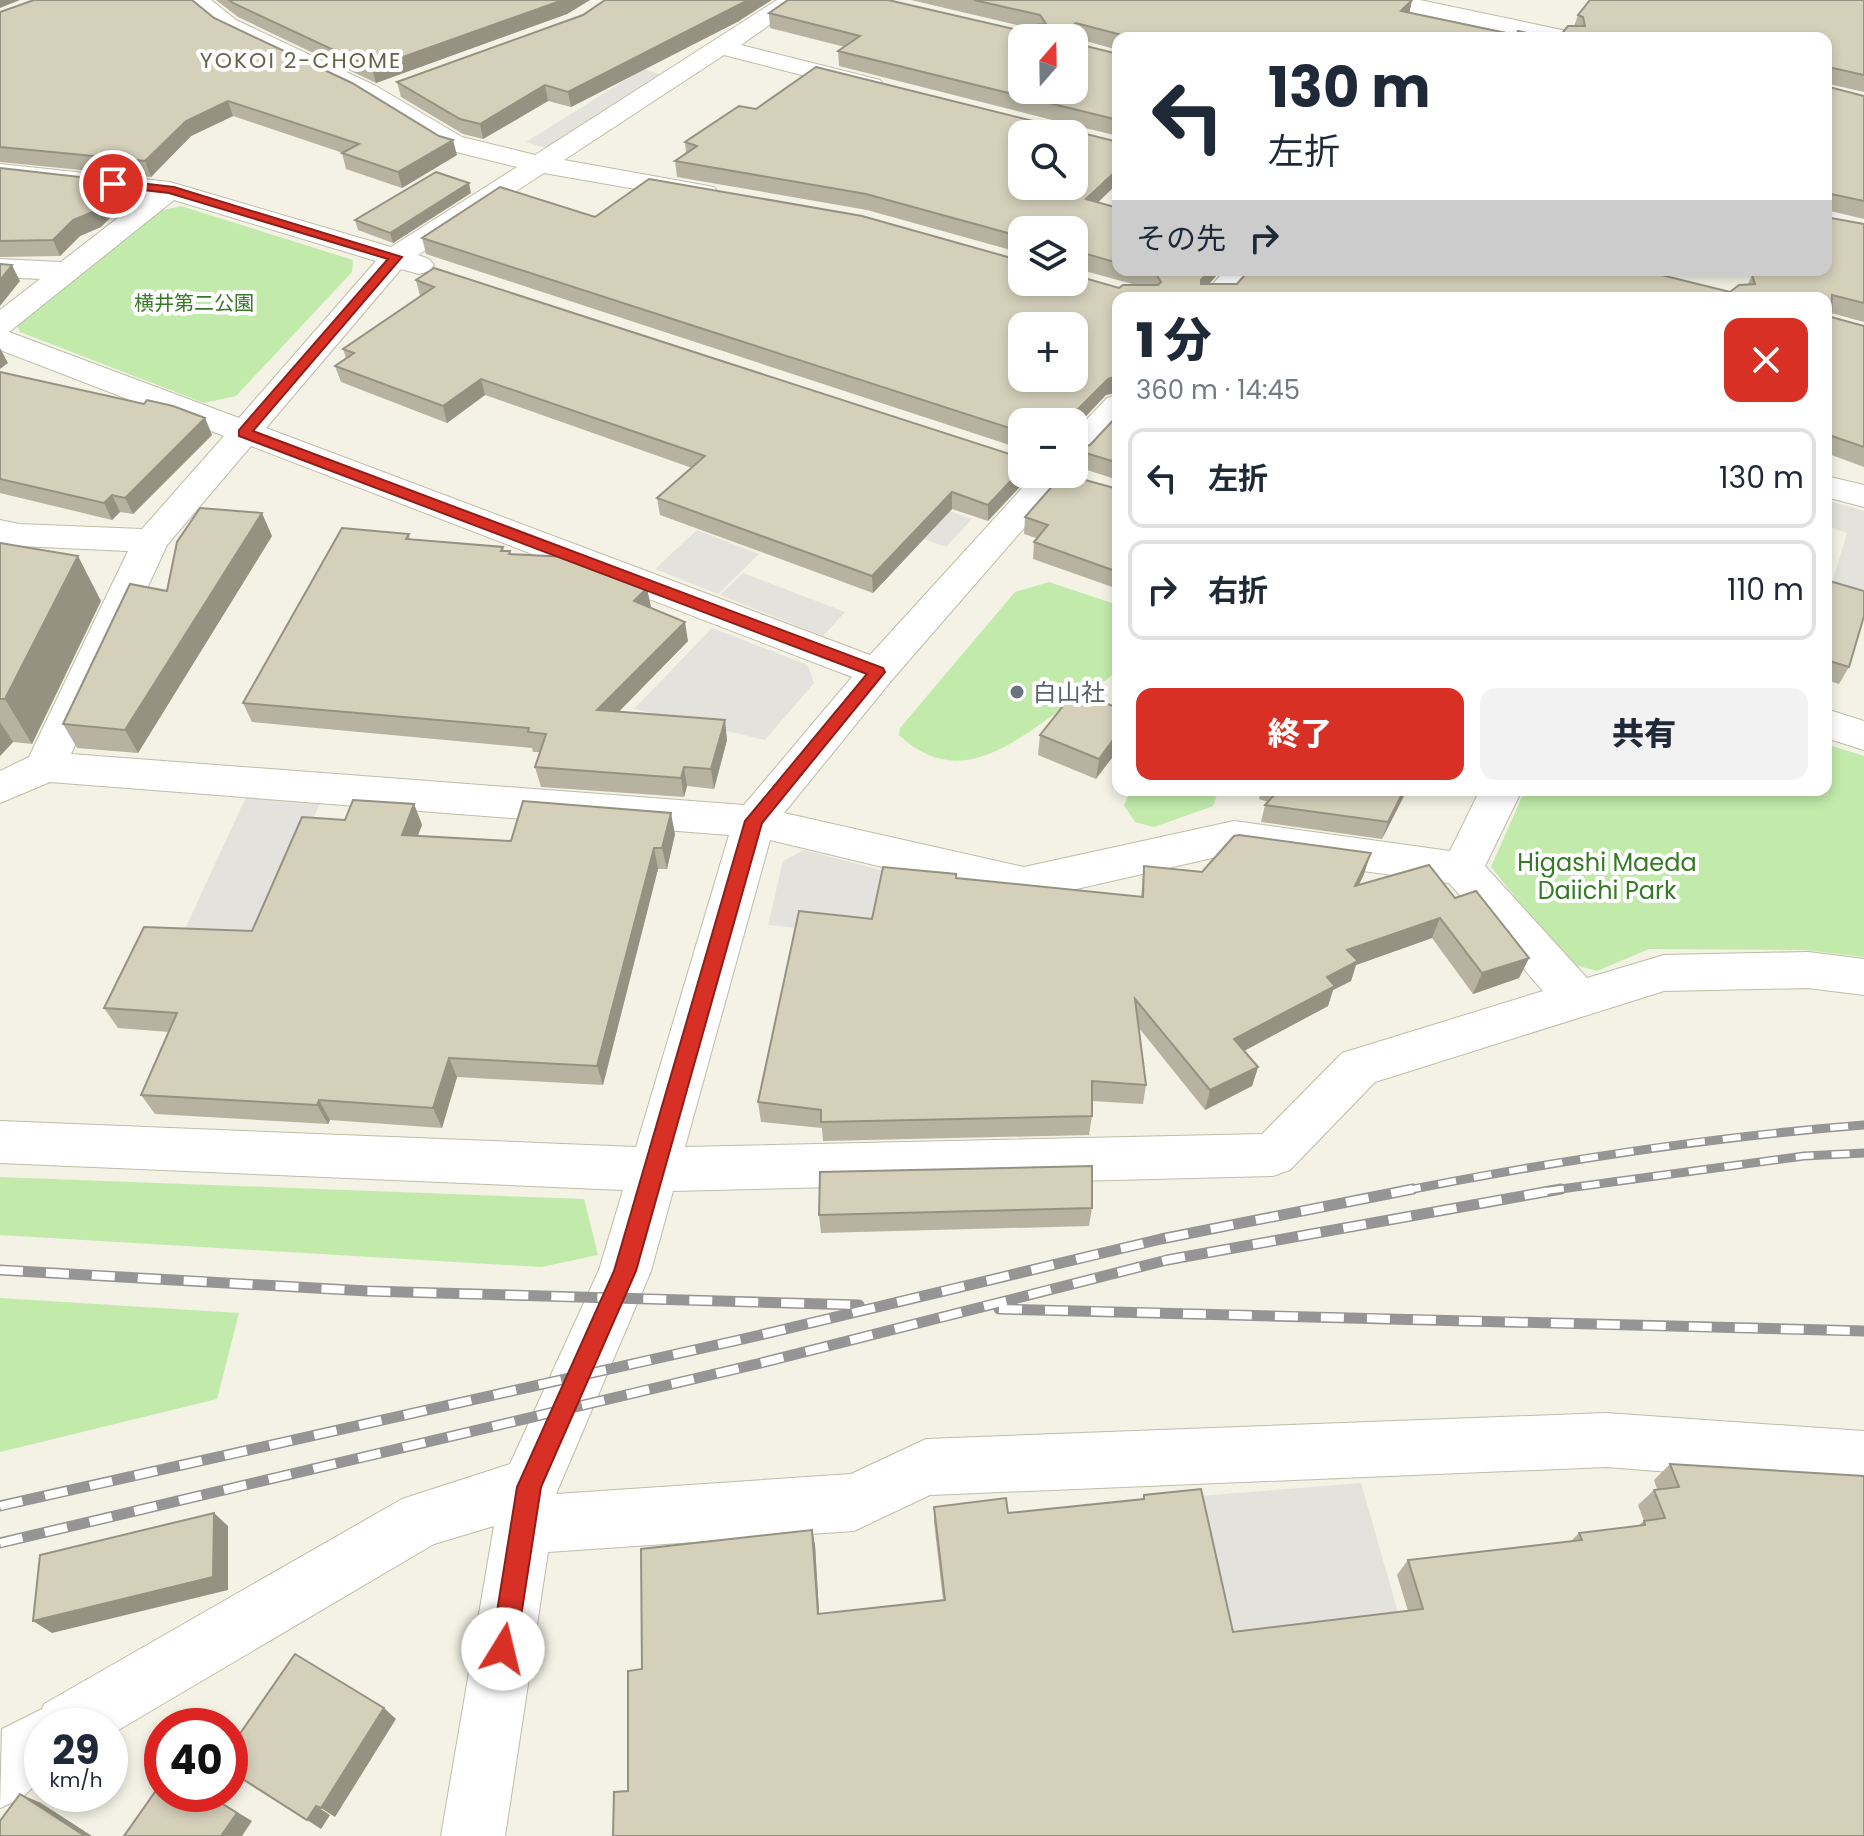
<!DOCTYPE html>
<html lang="ja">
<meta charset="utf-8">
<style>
:root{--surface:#fff;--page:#f2f2f3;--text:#1f2937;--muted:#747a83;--line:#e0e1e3;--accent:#d93025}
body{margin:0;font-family:Poppins,"Noto Sans JP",sans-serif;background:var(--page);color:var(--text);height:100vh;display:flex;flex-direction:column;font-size:30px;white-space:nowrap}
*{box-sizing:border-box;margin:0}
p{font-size:26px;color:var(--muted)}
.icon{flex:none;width:44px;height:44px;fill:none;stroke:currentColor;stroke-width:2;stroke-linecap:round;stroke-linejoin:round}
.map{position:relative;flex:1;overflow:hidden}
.panel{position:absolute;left:1112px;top:292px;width:720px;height:504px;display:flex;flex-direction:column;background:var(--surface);border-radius:16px;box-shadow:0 4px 12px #0003}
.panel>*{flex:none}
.top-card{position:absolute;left:1112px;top:32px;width:720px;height:244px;border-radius:16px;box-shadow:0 4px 12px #0003;background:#fff;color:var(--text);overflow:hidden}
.needle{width:52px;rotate:20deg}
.controls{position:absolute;left:1008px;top:24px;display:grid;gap:16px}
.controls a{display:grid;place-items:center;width:80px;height:80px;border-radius:16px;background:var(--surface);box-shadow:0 4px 12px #0003;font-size:40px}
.speed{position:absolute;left:24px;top:1708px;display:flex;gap:16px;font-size:40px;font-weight:700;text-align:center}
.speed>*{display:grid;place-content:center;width:104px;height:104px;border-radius:50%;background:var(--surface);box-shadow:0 4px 12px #0003;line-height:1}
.speed small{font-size:20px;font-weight:400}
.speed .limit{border:12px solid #d22;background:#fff;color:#111}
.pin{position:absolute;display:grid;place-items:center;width:68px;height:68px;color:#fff;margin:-34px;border:4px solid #fff;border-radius:50%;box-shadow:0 2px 8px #0007}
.me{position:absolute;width:88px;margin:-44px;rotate:9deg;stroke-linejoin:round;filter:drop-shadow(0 0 6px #0008)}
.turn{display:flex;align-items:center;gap:28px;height:168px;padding:0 24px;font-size:36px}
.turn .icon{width:104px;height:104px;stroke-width:2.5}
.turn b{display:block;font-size:56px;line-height:68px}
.then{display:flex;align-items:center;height:76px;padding:0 24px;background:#0003;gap:16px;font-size:30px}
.round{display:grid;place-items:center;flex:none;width:84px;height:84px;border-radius:16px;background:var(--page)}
.summary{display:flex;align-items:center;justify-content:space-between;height:136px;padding:0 24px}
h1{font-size:48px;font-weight:800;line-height:60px}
.action{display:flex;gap:16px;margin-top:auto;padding:16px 24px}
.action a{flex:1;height:92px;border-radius:16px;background:var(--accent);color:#fff;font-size:32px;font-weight:800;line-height:92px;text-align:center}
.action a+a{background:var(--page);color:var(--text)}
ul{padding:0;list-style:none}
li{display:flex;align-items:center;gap:24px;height:100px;margin:0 16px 12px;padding:0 8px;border:4px solid var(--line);border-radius:16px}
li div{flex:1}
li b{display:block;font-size:30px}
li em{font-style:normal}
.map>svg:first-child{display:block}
.green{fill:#c1eaab}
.parking{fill:#e4e2dd}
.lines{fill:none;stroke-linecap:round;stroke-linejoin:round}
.minor-casing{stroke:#bfbca7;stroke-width:2}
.minor{fill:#fff;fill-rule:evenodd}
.rail-far1-casing{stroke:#959595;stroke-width:9}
.rail-casing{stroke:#959595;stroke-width:11}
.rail-far1{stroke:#fff;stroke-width:6;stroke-dasharray:18;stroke-linecap:butt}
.rail{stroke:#fff;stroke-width:8;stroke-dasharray:23;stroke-linecap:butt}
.wall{fill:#b7b3a0}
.shaded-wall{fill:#959282}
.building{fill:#d5d0ba;stroke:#959282;stroke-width:2;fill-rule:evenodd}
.route{fill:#d93025;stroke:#8d1f18;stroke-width:2}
.worship-dot{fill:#6b7280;stroke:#fff;stroke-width:3}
.labels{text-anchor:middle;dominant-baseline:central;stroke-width:8;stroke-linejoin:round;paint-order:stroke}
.far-park-label{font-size:20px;fill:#357a25;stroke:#fff}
.far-neighbourhood-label{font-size:22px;letter-spacing:2px;fill:#69634b;stroke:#fff}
.worship-label{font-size:24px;fill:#5b616d;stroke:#fff;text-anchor:start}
.park-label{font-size:24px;fill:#357a25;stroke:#fff}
</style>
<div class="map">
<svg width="1864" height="1836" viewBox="0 0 1864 1836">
<rect width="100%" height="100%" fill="#f3f2e5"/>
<g class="green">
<polygon points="181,206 353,260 352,272 236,396 204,403 20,332 16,323 155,212"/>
<path d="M 1049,582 L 1118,605 L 1118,666 L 1111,676 C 1096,689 1079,695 1064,707 C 1011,745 958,790 899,735 L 900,728 L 1015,592 Z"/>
<polygon points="1826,744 1864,756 1864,957 1804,950 1649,949 1597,971 1568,963 1491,867 1525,790 1826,790"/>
<polygon points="1131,790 1219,790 1213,806 1154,827 1135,822 1124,805"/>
<polygon points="0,1177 584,1199 598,1255 541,1267 0,1235"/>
<polygon points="0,1298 239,1313 217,1399 0,1452"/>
</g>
<g class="parking">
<polygon points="643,69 662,75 546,148 526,142"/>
<polygon points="846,474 972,519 946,547 820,500"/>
<polygon points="1826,500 1864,511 1864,608 1828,597 1847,533 1826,526"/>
<polygon points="697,530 759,554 718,594 655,569"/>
<polygon points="743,573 845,612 823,636 720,595"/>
<polygon points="712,628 808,665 814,683 765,740 634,709"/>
<polygon points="246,797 321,801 258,946 179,942"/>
<polygon points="804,850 881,870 869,935 768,925 783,861"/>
<polygon points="1361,1483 1399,1616 1231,1636 1199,1496"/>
</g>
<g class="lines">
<g class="minor-casing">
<g id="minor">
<path d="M 184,0 L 211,0 L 236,20 L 376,86 L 462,137 L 535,155 L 777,0 L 805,0 L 741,45 L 880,80 L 884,85 L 880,90 L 871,93 L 724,55 L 564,160 L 714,187 L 718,193 L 714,199 L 704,201 L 544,173 L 418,255 L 429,259 L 434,265 L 429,271 L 419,274 L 401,269 L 266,428 L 870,655 L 1035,474 L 1071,474 L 891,681 L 784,813 L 1024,867 L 1234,821 L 1450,851 L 1480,790 L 1522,790 L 1485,866 L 1587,978 L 1664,955 L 1808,952 L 1864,959 L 1864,995 L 1808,988 L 1664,991 L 1375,1082 L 1290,1170 L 1273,1176 L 673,1191 L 651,1271 L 556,1494 L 851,1474 L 926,1439 L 1606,1413 L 1864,1431 L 1864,1487 L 1606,1467 L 930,1495 L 854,1531 L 548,1552 L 505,1836 L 441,1836 L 494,1526 L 434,1544 L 110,1735 L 110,1726 L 42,1726 L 42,1778 L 22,1798 L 0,1808 L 2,1729 L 42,1709 L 44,1704 L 402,1499 L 510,1464 L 599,1270 L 623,1190 L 0,1163 L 0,1121 L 636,1147 L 729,835 L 50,782 L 0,803 L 0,771 L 29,757 L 128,551 L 19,546 L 0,542 L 0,520 L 19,524 L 142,529 L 224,436 L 0,350 L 0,310 L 40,279 L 0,277 L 0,259 L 61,262 L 146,196 L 0,180 L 0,164 L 170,182 L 391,247 L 517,167 L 444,149 L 358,96 L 220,30 ZM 174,200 L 376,261 L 239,418 L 9,332 ZM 251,446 L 852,677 L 744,805 L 71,754 L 167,545 ZM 770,840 L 1024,901 L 1234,853 L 1449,883 L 1543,991 L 1342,1053 L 1262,1134 L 685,1147 Z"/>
<polygon points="1374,0 1420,0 1567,31 1576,33 1579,38 1533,38 1386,7 1378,5"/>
<polygon points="1225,270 1256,270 1232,298 1201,298"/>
<polygon points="1118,395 1118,425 1086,460 1074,463 1074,433 1107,398"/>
<polygon points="1826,476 1864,485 1864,507 1826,497"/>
<polygon points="1826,709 1864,721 1864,750 1826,738"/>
</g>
</g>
<use href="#minor" class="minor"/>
<g class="rail-far1-casing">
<g id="rail-far1">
<path d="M 1403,1191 C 1555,1161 1709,1137 1864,1125"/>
<polyline points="1546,1191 1804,1156 1864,1153"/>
</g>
</g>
<g class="rail-casing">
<g id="rail">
<polyline points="0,1270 367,1291 859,1305"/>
<polyline points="999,1309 1864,1331"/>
<polyline points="0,1506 752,1337 1161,1239 1413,1189"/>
<polyline points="0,1543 761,1363 1167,1260 1561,1189"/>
</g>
</g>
<use href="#rail-far1" class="rail-far1"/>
<use href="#rail" class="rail"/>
</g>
<g class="wall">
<polygon points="216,0 590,0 567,14 376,83 238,17"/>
<polygon points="911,0 1412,0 1409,13 1516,35 1550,38 1118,38 1118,50 1075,38 1074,43 1118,54 1118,136 1073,125 1098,203 1118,208 1118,270 1221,270 1209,284 1730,292 1748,284 1752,275 1864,224 1864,322 1831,313 1831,317 1864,326 1864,467 1826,453 1826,298 1118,298 1118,393 1106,395 1022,422 1022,449 426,254 422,238 595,217 1119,288 1136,285 1074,268 1074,230 1022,230 1022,253 867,210 677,177 675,161 686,153 685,142 756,109 1060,122 839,66 838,51 845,47 770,28 769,13 1022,31 1025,27"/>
<polygon points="1864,0 1864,92 1829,84 1829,87 1864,96 1864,219 1826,210 1826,38 1574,26 1578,15"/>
<polygon points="0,12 214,18 457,155 402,188 346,169 342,153 343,153 233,116 191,136 151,177 0,162"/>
<polygon points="583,15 739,21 571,107 548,101 483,139 463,134 401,97 397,82"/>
<polygon points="0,168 130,197 101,227 80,236 60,256 0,257"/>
<polygon points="471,193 393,243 358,230 355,220"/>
<polygon points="416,280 1022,458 988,521 952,509 873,593 660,515 657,498 692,468 485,395 447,423 341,382 335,366 346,358 343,349 420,296"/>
<polygon points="0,372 205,418 212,435 133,514 120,512 112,520 0,493"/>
<polygon points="1118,415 1118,480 1075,466 1074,449 1090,445"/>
<polygon points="1118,489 1118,589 1033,559 1034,542 1036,538 1024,534 1025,517"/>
<polygon points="409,534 410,539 503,547 504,551 510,551 511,554 647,588 651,608 688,641 619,711 727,740 714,789 687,786 684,797 541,787 535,767 540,752 533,752 532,748 252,722 243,703"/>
<polygon points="272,536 138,753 77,748 63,724 167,591"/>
<polygon points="0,543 101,601 32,744 13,742 0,756"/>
<polygon points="1826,580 1849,667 1839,684 1826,680"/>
<polygon points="1118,708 1096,779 1038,755 1040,735"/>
<polygon points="1261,790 1407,790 1382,839 1261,822 1265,805 1268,802 1259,799"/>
<polygon points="414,804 422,825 417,836 511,841 675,834 667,869 658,869 603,1085 457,1077 442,1128 330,1120 328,1124 155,1114 141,1095 169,1032 118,1028 104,1008 252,931 345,820"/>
<polygon points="1144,866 1202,872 1364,874 1359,885 1455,898 1529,958 1519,978 1473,994 1432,938 1356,965 1351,981 1333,990 1328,1006 1244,1051 1258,1067 1252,1086 1205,1110 1139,1028 1146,1085 1143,1104 1092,1101 1092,1116 1089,1135 823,1141 822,1128 761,1122 758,1102 872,919 956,878 1141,897"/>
<polygon points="1092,1208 1089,1226 821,1233 819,1215"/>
<polygon points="1670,1464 1864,1836 628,1791 642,1669 812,1530 815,1545 819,1614 943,1600 934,1522 934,1507 1008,1513 1142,1499 1144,1495 1233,1632 1408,1611 1397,1575 1408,1560 1571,1541 1579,1533 1638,1526 1644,1521 1638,1505 1654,1490 1657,1489 1654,1480"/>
</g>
<g class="shaded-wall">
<polygon points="0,0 20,0 0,8"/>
<polygon points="563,0 590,0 567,14 376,83 372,68"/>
<polygon points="748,0 772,0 739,21 571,107 568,92"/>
<polygon points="1412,0 1409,15 1401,11"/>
<polygon points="1076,23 1075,38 1074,39 1072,26"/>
<polygon points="545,85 548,101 483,139 480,124"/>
<polygon points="228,101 233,116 191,136 151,177 145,161 186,121"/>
<polygon points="453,140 457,155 402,188 398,172"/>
<polygon points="1118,169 1118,183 1085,215 1086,199"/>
<polygon points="124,182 130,197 101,227 80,236 60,256 53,240 73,220"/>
<polygon points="469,183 471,193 393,243 390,233"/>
<polygon points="12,265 20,281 0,306 0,280"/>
<polygon points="1210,270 1221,270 1199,296 1201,280"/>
<polygon points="0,348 8,363 0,369"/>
<polygon points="1118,376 1117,392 1106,395 1074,429 1074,422 1073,422 1073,414 1108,379"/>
<polygon points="481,379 485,395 447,423 443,406"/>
<polygon points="205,418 212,435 133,514 125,498"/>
<polygon points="1076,450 1075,466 1074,467 1074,452"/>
<polygon points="1022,469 1022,474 1032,474 988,521 988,505"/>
<polygon points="952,492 952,509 873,593 872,576"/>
<polygon points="112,495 120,512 112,520 104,503"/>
<polygon points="262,513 272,536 138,753 125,730"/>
<polygon points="78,556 101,601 32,744 5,699"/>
<polygon points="647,588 651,608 634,601"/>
<polygon points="685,622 688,641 602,729 597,710"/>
<polygon points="725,720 727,740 714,789 711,769"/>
<polygon points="0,722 13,742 0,756"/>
<polygon points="1118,733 1118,750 1096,779 1099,759"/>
<polygon points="684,767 687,786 684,797 681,778"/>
<polygon points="1404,790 1407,790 1382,839 1388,822"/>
<polygon points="414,804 422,825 410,856 402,835"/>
<polygon points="671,813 675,834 667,869 662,848"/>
<polygon points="654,848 658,869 603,1085 597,1066"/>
<polygon points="1371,853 1364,874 1348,907 1355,886"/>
<polygon points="1440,918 1432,938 1356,965 1351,981 1333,990 1328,1006 1229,1059 1234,1039 1347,950"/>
<polygon points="1529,958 1519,978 1473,994 1482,973"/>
<polygon points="449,1058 457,1077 442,1128 433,1108"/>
<polygon points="1258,1067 1252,1086 1205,1110 1210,1090"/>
<polygon points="319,1100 330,1120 328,1124 317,1105"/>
<polygon points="214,1513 228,1526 228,1590 52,1633 33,1621"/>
<polygon points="812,1530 815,1545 820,1628 818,1614"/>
<polygon points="384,1708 396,1719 335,1817 321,1808"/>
<polygon points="20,1794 41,1803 92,1836 85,1836"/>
<polygon points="207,1794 252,1821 242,1836 221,1836"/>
<polygon points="316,1806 330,1815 321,1829 307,1820"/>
</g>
<g class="building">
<polygon points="34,0 192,0 214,18 352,83 439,136 453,140 398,172 342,153 359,144 228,101 186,121 145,161 0,147 0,12"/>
<polygon points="229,0 563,0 372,68 233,3"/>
<polygon points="605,0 748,0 568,92 545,85 480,124 460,119 397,82 583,15"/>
<polygon points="788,0 888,0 1022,31 1026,26 1046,24 1040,15 974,0 1412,0 1401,11 1516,35 1518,31 1550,38 1122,38 1122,35 1076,23 1072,26 1074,38 1022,38 1022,90 1074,90 1074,41 1074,43 1118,54 1118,120 838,51 860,36 769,13"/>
<polygon points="1590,0 1864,0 1864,75 1833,68 1829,71 1829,87 1864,96 1864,201 1826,193 1826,38 1558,38 1568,26 1585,26 1583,17 1578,15"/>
<path d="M 816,67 L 1037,122 L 1072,122 L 1074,131 L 1118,142 L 1118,169 L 1086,199 L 1118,208 L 1118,263 L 1076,251 L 1074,253 L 1074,230 L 1022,230 L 1022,237 L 866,194 L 675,161 L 697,146 L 685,142 L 739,106 L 756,109 ZM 1022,134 L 1074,134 L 1074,186 L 1022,186 Z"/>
<polygon points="0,168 124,182 95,211 73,220 53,240 0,241"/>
<polygon points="436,172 469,183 390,233 355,220"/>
<path d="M 649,179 L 862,216 L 1022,261 L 1022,282 L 1074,282 L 1074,275 L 1119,288 L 1123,285 L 1158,285 L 1161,282 L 1156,274 L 1142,270 L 1210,270 L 1201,280 L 1201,284 L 1237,284 L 1249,270 L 1641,270 L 1730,292 L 1739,285 L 1755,284 L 1752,275 L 1759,270 L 1826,270 L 1826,221 L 1831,218 L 1864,224 L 1864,303 L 1832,295 L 1831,317 L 1864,326 L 1864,447 L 1826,434 L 1826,298 L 1118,298 L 1118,376 L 1108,379 L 1073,414 L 1073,422 L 1022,422 L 1022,432 L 422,238 L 500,187 L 595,217 ZM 1022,326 L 1074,326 L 1074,378 L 1022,378 Z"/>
<polygon points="0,264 12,265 0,280"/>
<polygon points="434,268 1022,458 1022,469 988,505 952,492 872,576 657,498 705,456 481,379 443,406 335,366 354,353 343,349 434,287 416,280"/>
<polygon points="0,372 144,404 147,400 173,406 205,418 125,498 112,495 104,503 0,479"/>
<polygon points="1118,415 1118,463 1076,450 1074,452 1074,449 1090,445"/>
<polygon points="1063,474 1118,489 1118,572 1034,542 1048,525 1025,517"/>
<polygon points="200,508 262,513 125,730 63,724 130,584 167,591 177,542"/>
<polygon points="342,528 409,534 406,539 503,547 501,551 510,551 509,554 568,557 647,588 634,601 685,622 597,710 725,720 711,769 684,767 681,778 535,767 546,734 528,732 529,728 243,703"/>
<polygon points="0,543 78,556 5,699 0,699"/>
<polygon points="1826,580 1864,591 1864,616 1849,667 1826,660"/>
<polygon points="1075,691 1118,708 1118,733 1099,759 1040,735"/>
<polygon points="1279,790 1404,790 1388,822 1265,805"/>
<polygon points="353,800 414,804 402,835 511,841 523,801 671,813 662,848 654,848 597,1066 449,1058 433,1108 319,1100 317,1105 141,1095 177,1013 104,1008 144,927 252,931 302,817 345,820"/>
<polygon points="1239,835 1371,853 1355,886 1429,865 1455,898 1476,891 1529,958 1482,973 1440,918 1347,950 1358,961 1327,977 1335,986 1234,1039 1258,1067 1210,1090 1135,999 1146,1085 1092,1081 1092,1116 821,1122 821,1110 758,1102 799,911 872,919 883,867 956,874 956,878 1143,897 1144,866 1202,872 1234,836"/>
<polygon points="1092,1166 1092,1208 819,1215 820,1172"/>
<polygon points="1670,1464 1864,1476 1864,1836 613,1836 614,1792 628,1791 628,1671 642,1669 641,1549 812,1530 818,1614 945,1600 934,1507 1006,1498 1008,1513 1144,1499 1144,1495 1201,1489 1233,1632 1423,1609 1408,1560 1582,1540 1579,1533 1645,1525 1644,1521 1665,1518 1654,1490 1679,1487"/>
<polygon points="214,1513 213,1577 33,1621 40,1555"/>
<polygon points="295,1654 384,1708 321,1808 316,1806 307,1820 230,1771 230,1748"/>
<polygon points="162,1782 162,1794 207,1794 237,1813 221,1836 124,1836"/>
<polygon points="20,1794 85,1836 0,1836 0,1821"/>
</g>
<polygon class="route" points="113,180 174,187 402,257 253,431 883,668 885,672 762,823 636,1271 541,1487 516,1649 512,1658 503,1662 494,1658 491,1649 517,1487 614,1271 745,821 867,674 239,436 239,430 388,259 169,193 109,186 109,181"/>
<circle class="worship-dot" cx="1017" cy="692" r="8"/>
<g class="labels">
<g class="far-park-label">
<text x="194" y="303">横井第二公園</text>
</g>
<g class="far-neighbourhood-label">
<text x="301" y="60">YOKOI 2-CHOME</text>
</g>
<g class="worship-label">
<text x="1033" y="692">白山社</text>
</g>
<g class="park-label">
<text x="1607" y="862">Higashi Maeda<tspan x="1607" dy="28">Daiichi Park</tspan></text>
</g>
</g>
</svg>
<div class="controls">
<a><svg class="needle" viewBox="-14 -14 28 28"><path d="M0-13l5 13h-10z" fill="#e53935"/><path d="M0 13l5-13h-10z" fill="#747a83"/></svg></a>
<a><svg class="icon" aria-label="search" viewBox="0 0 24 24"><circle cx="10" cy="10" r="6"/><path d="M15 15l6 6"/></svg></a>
<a><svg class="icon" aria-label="layers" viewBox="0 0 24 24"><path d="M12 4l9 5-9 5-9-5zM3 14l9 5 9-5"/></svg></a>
<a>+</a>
<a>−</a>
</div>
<div class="speed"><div>29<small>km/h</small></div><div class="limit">40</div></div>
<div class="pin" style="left:113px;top:184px;background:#d93025"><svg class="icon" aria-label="arrive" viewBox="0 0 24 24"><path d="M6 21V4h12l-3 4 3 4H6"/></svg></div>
<svg class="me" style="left:503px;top:1649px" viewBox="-20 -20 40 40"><circle r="19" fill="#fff"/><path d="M0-13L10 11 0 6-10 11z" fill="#d93025"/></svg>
<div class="top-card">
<div class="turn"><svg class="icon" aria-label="left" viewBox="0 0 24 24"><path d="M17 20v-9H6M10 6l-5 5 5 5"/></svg><div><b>130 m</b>左折</div></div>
<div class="then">その先<svg class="icon" aria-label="right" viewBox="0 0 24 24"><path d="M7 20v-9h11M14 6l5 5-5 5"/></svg></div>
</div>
<section class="panel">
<div class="summary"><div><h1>1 分</h1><p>360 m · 14:45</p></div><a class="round" style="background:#d93025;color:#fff"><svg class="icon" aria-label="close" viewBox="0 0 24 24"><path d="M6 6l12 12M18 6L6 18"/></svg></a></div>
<ul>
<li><svg class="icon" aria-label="left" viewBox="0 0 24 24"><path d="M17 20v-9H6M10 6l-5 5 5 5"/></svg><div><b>左折</b></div><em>130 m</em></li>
<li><svg class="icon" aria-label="right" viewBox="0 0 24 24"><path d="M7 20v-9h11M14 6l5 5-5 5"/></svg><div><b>右折</b></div><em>110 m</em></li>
</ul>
<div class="action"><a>終了</a><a>共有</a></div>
</section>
</div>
